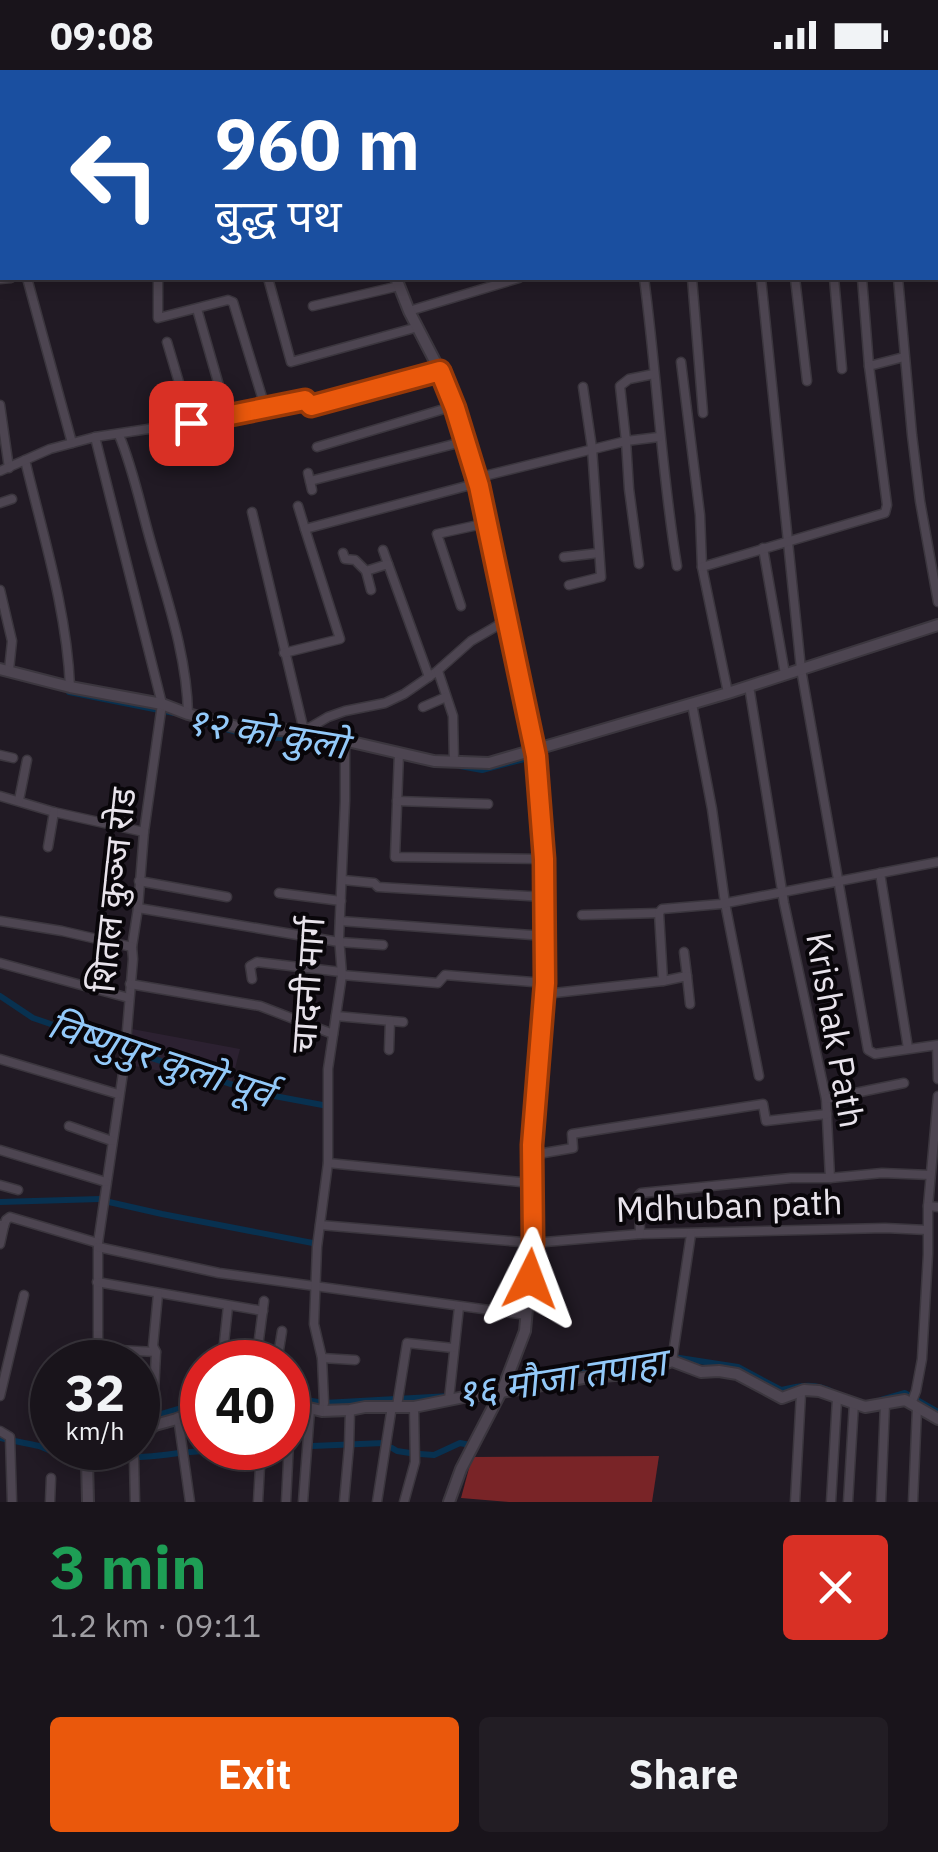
<!DOCTYPE html>
<meta charset="utf-8">
<style>
:root{--surface:#19141b;--page:#221d24;--text:#f1f3f6;--muted:#9f9ea3;--line:#37333a;--accent:#ea580c}
body{margin:0;font-family:"IBM Plex Sans","Noto Sans Devanagari",sans-serif;background:var(--page);color:var(--text);height:100vh;display:flex;flex-direction:column;font-size:38px;white-space:nowrap}
*{box-sizing:border-box;margin:0}
p{font-size:32px;color:var(--muted)}
.icon{flex:none;width:55px;height:55px;fill:none;stroke:currentColor;stroke-width:2;stroke-linecap:round;stroke-linejoin:round}
.map{position:relative;height:1432px;overflow:hidden}
.details{display:flex;flex-direction:column;background:var(--surface);flex:1}
.details>*{flex:none}
.top-card{position:absolute;left:0px;top:0px;width:940px;height:210px;box-shadow:0 5px 15px #0003,0 0 0 2px var(--line);background:#1a4fa0;color:#fff;overflow:hidden}
.speed{position:absolute;left:30px;top:1270px;display:flex;gap:20px;font-size:50px;font-weight:700;text-align:center}
.speed>*{display:grid;place-content:center;width:130px;height:130px;border-radius:50%;background:var(--surface);box-shadow:0 5px 15px #0003,0 0 0 2px var(--line);line-height:1}
.speed small{font-size:25px;font-weight:400}
.speed .limit{border:15px solid #d22;background:#fff;color:#111}
.pin{position:absolute;display:grid;place-items:center;width:85px;height:85px;color:#fff;margin:-42px;border-radius:20px;box-shadow:0 5px 15px #0006}
.me{position:absolute;width:110px;margin:-55px;rotate:3deg;stroke-linejoin:round;filter:drop-shadow(0 0 8px #0008)}
.turn{display:flex;align-items:center;gap:35px;height:210px;padding:0 50px;font-size:45px}
.turn .icon{width:130px;height:130px;stroke-width:2.5}
.turn b{display:block;font-size:70px;line-height:85px}
.round{display:grid;place-items:center;flex:none;width:105px;height:105px;border-radius:10px;background:var(--page)}
.summary{display:flex;align-items:center;justify-content:space-between;height:170px;padding:0 50px}
h1{font-size:60px;font-weight:700;line-height:75px;color:#1e9e55}
.primary-button{display:flex;gap:20px;margin-top:auto;padding:20px 50px}
.primary-button a{flex:1;height:115px;border-radius:10px;background:var(--accent);color:#fff;font-size:40px;font-weight:700;line-height:115px;text-align:center}
.primary-button a+a{background:var(--page);color:var(--text)}
.status{display:flex;justify-content:space-between;align-items:center;height:70px;padding:0 50px;background:var(--surface);direction:ltr}
.status svg{height:28px;fill:currentColor}
.map>svg:first-child{display:block}
.built{fill:#2c2131}
.forest{fill:#792427}
.lines{fill:none;stroke-linecap:round;stroke-linejoin:round}
.canal{stroke:#083150;stroke-width:6}
.minor-casing{stroke:#3b363e;stroke-width:11}
.tertiary-casing{stroke:#3b363e;stroke-width:14}
.minor{stroke:#4d4551;stroke-width:8}
.tertiary{stroke:#4d4551;stroke-width:10}
.route-casing{stroke:#983908;stroke-width:25}
.route{stroke:#ea580c;stroke-width:18}
.labels{text-anchor:middle;dominant-baseline:central;stroke-width:8;stroke-linejoin:round;paint-order:stroke}
.street-label{font-size:35px;fill:#e8e3eb;stroke:#09060a}
.water-label{font-size:38px;font-style:italic;fill:#93c9f9;stroke:#09060a}
</style>
<div class="status"><b>09:08</b><svg viewBox="0 0 49 12"><path d="M0 12V9h3v3zM5 12V6h3v6zM10 12V3h3v9zM15 12V0h3v12zM26 1h20v11H26zM47 4h2v5h-2z"/></svg></div>
<div class="map">
<svg width="938" height="1432" viewBox="0 0 938 1432">
<rect width="100%" height="100%" fill="#211a24"/>
<polygon class="built" points="132,959 240,979 231,1014 129,995"/>
<polygon class="forest" points="659,1386 652,1432 509,1432 461,1428 472,1387"/>
<g class="lines">
<g class="canal">
<polyline points="69,622 174,643"/>
<polyline points="200,652 256,667 306,669 340,674"/>
<polyline points="460,696 482,700 536,686"/>
<polyline points="0,926 33,948 74,962"/>
<polyline points="124,979 258,1023 328,1036"/>
<polyline points="0,1132 100,1129"/>
<polyline points="109,1132 162,1144 318,1174"/>
<path d="M 566,1306 L 644,1291 L 660,1285 L 738,1297 L 781,1320 C 799,1316 815,1312 832,1322"/>
<polyline points="288,1327 324,1333 450,1326"/>
<polyline points="881,1330 905,1323 938,1342"/>
<polyline points="138,1357 155,1346 202,1332"/>
<path d="M 0,1368 C 13,1371 26,1373 39,1376 C 46,1378 53,1383 61,1385 C 85,1392 153,1387 179,1383"/>
<polyline points="312,1376 384,1373"/>
<polyline points="392,1378 397,1381 410,1383"/>
<polyline points="190,1382 246,1378"/>
<polyline points="420,1384 434,1385 460,1373 470,1375"/>
</g>
<g class="minor-casing">
<g id="minor">
<polyline points="104,0 104,2"/>
<polyline points="173,0 173,2"/>
<polyline points="232,0 232,2"/>
<polyline points="500,0 500,2"/>
<polyline points="536,0 537,2"/>
<polyline points="567,0 567,2"/>
<polyline points="620,0 620,2"/>
<polyline points="653,0 653,2"/>
<polyline points="691,0 691,2"/>
<polyline points="883,0 883,2"/>
<polyline points="781,2 789,0"/>
<polyline points="27,208 72,373"/>
<polyline points="158,208 158,248 228,230 233,232 266,340"/>
<polyline points="268,208 291,292 418,257"/>
<path d="M 644,208 C 657,304 661,400 677,496"/>
<polyline points="692,208 703,343"/>
<polyline points="761,208 801,599 868,980 875,984 937,975 938,1009"/>
<polyline points="795,208 807,311"/>
<polyline points="834,208 842,299"/>
<polyline points="862,208 869,296 904,287"/>
<polyline points="898,208 912,365 920,431 938,532"/>
<polyline points="0,209 11,208"/>
<polyline points="313,236 399,216"/>
<polyline points="197,239 228,347"/>
<polyline points="409,241 519,208"/>
<polyline points="167,272 191,353"/>
<polyline points="681,292 700,445 702,497 728,623"/>
<polyline points="654,304 629,309 620,316 626,371 659,367"/>
<polyline points="0,335 9,398"/>
<path d="M 119,365 C 132,396 139,429 148,462 C 164,521 187,582 188,644"/>
<polyline points="95,367 162,634 144,762 138,838 132,877 133,889 124,996 98,1173 98,1292"/>
<polyline points="317,377 454,336"/>
<path d="M 25,390 C 43,465 67,541 70,617"/>
<polyline points="0,401 50,379 95,367 228,347 305,331 311,336 440,301"/>
<polyline points="308,403 312,420"/>
<polyline points="476,408 626,371 629,419 639,494"/>
<polyline points="310,411 466,371"/>
<polyline points="0,433 12,429"/>
<polyline points="298,436 305,459"/>
<polyline points="252,442 304,661 328,647 345,641 385,633 404,624 436,602 471,571 507,550"/>
<polyline points="763,478 785,604"/>
<polyline points="383,480 388,494"/>
<polyline points="343,483 345,489 355,490 366,501 388,494 429,607"/>
<polyline points="564,487 599,483"/>
<polyline points="702,497 885,443 887,435 869,296"/>
<polyline points="366,501 371,520"/>
<polyline points="569,515 601,507 592,378 583,317"/>
<polyline points="0,520 12,571 9,600"/>
<polyline points="461,536 437,464 487,453"/>
<polyline points="284,583 340,569 305,459 478,413"/>
<polyline points="438,601 453,646 454,692"/>
<polyline points="749,616 784,833 826,1029 830,1108"/>
<polyline points="692,634 712,739 725,833 759,1006"/>
<polyline points="423,637 446,627"/>
<polyline points="399,683 395,787 544,789"/>
<polyline points="0,685 13,688"/>
<polyline points="0,726 54,742 144,762"/>
<polyline points="19,730 27,690"/>
<polyline points="397,731 488,734"/>
<polyline points="48,777 54,742"/>
<polyline points="880,803 908,978"/>
<polyline points="343,810 374,813 378,817 544,827"/>
<polyline points="139,811 227,827"/>
<polyline points="279,823 341,831"/>
<polyline points="138,838 339,872 383,875"/>
<polyline points="582,845 659,843"/>
<polyline points="0,851 62,861 132,877"/>
<polyline points="340,851 545,866"/>
<polyline points="684,882 687,906"/>
<polyline points="0,893 129,928"/>
<polyline points="342,905 438,913 445,905 545,913"/>
<polyline points="252,909 250,896 257,892 341,902"/>
<polyline points="663,911 687,906 690,934"/>
<polyline points="130,914 260,936 333,964"/>
<polyline points="545,924 663,911 659,843 662,839 721,834 938,792"/>
<polyline points="336,946 403,952"/>
<polyline points="72,960 125,979"/>
<polyline points="389,980 390,951"/>
<polyline points="0,989 118,1024"/>
<polyline points="826,1029 904,1013"/>
<polyline points="69,1056 112,1071"/>
<polyline points="0,1080 106,1112"/>
<polyline points="532,1085 573,1078 572,1064 763,1034 766,1051 827,1044"/>
<polyline points="328,1093 531,1113"/>
<polyline points="0,1115 18,1120"/>
<polyline points="928,1136 938,1026"/>
<polyline points="0,1155 4,1156 6,1150 10,1147 98,1173"/>
<polyline points="320,1155 533,1173 640,1164 885,1158 927,1160"/>
<polyline points="640,1164 639,1125 641,1123 791,1108 830,1108 882,1103 930,1105"/>
<polyline points="0,1174 4,1156"/>
<polyline points="98,1177 219,1203 527,1245"/>
<polyline points="97,1212 263,1241"/>
<polyline points="99,1279 156,1282"/>
<polyline points="322,1288 355,1290"/>
<polyline points="672,1291 691,1164"/>
<polyline points="222,1292 228,1236"/>
<polyline points="256,1292 264,1231"/>
<polyline points="277,1292 282,1261"/>
<polyline points="0,1326 24,1225"/>
<polyline points="449,1329 459,1237"/>
<polyline points="911,1334 916,1321 922,1289 928,1184 928,1136 938,1137"/>
<polyline points="397,1336 407,1273 453,1278"/>
<polyline points="322,1341 324,1333 322,1288 314,1254 317,1177 328,1093 328,999 342,905 339,867 345,731 345,670"/>
<polyline points="178,1347 190,1432"/>
<polyline points="155,1355 153,1343 156,1282 153,1276 158,1224"/>
<polyline points="0,1361 10,1367 12,1432"/>
<polyline points="131,1378 134,1389 135,1432"/>
<polyline points="50,1432 51,1408"/>
<polyline points="258,1432 261,1378"/>
<polyline points="286,1432 291,1333"/>
<polyline points="303,1432 310,1340"/>
<polyline points="344,1432 349,1377 350,1340"/>
<polyline points="377,1432 392,1336"/>
<polyline points="404,1432 415,1392 414,1337"/>
<polyline points="795,1432 801,1323"/>
<polyline points="831,1432 837,1329"/>
<polyline points="848,1432 854,1333"/>
<polyline points="881,1432 885,1334"/>
<polyline points="913,1432 917,1338"/>
</g>
</g>
<g class="tertiary-casing">
<g id="tertiary">
<polyline points="331,0 332,2"/>
<polyline points="396,208 409,241 440,301 455,338 479,415 535,681 544,789 545,924 532,1075 533,1173 525,1261 504,1316 461,1399 449,1432"/>
<polyline points="0,599 70,617 162,634 188,644 245,659 304,661 434,691 489,693 728,623 938,555"/>
<polyline points="501,1322 589,1307 640,1303 672,1291 701,1302 719,1301 737,1304 782,1328 804,1320 819,1321 865,1337 905,1330 938,1349"/>
<polyline points="288,1333 322,1341 350,1340 365,1337 414,1337 474,1325 497,1325"/>
<polyline points="138,1367 155,1355 202,1342"/>
<polyline points="88,1432 87,1391 99,1379 106,1378"/>
</g>
</g>
<use href="#minor" class="minor"/>
<use href="#tertiary" class="tertiary"/>
</g>
<g class="lines">
<g class="route-casing">
<polyline id="route" points="191,353 305,330 311,336 440,301 455,338 479,416 536,686 544,789 545,913 532,1075 533,1172 530,1209"/>
</g>
<use href="#route" class="route"/>
</g>
<g class="labels">
<g class="street-label">
<text transform="translate(112 820) rotate(-84)">शितल कुञ्ज रोड</text>
<text transform="translate(307 915) rotate(-86)">चादनी मार्ग</text>
<text transform="translate(836 960) rotate(80)">Krishak Path</text>
<text transform="translate(729 1135) rotate(-2)">Mdhuban path</text>
</g>
<g class="water-label">
<text transform="translate(267 662) rotate(9)">१२ को कुलो</text>
<text transform="translate(161 988) rotate(18)">विष्णुपुर कुलो पूर्व</text>
<text transform="translate(561 1307) rotate(-9)">१६ मौजा तपाहा</text>
</g>
</g>
</svg>
<div class="speed"><div>32<small>km/h</small></div><div class="limit">40</div></div>
<div class="pin" style="left:191px;top:353px;background:#d93025"><svg class="icon" aria-label="arrive" viewBox="0 0 24 24"><path d="M6 21V4h12l-3 4 3 4H6"/></svg></div>
<svg class="me" style="left:530px;top:1209px" viewBox="-20 -20 40 40"><path d="M0-17L14 15 0 8-14 15z" fill="#ea580c" stroke="#fff" stroke-width="4"/></svg>
<div class="top-card">
<div class="turn"><svg class="icon" aria-label="left" viewBox="0 0 24 24"><path d="M17 20v-9H6M10 6l-5 5 5 5"/></svg><div><b>960 m</b>बुद्ध पथ</div></div>
</div>
</div>
<section class="details">
<div class="summary"><div><h1>3 min</h1><p>1.2 km · 09:11</p></div><a class="round" style="background:#d93025;color:#fff"><svg class="icon" aria-label="close" viewBox="0 0 24 24"><path d="M6 6l12 12M18 6L6 18"/></svg></a></div>
<div class="primary-button"><a>Exit</a><a>Share</a></div>
</section>
